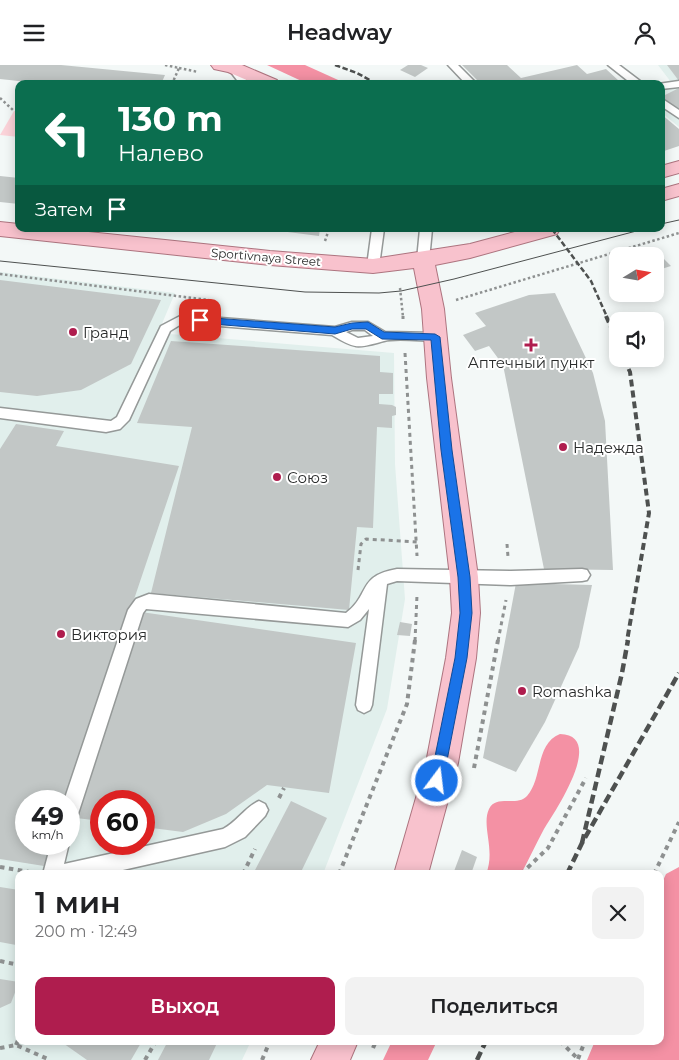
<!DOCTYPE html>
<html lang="ru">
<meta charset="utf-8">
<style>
:root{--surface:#fff;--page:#f2f2f2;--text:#202124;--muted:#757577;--accent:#af1d4e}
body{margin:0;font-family:Montserrat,sans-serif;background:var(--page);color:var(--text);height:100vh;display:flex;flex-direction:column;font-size:19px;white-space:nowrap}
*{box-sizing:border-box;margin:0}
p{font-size:16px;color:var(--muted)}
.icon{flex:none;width:28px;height:28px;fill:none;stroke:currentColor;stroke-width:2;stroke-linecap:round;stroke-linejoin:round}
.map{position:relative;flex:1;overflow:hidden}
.sheet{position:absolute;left:15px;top:805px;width:649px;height:175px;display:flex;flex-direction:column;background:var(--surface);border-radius:10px;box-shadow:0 2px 12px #0003}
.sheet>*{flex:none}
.guide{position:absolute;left:15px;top:15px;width:650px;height:152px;border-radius:10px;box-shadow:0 2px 12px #0003;background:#0b6e4f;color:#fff;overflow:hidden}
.needle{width:32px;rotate:79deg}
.buttons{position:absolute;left:609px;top:182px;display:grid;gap:10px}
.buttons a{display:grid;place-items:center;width:55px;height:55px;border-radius:10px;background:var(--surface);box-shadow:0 2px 12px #0003;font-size:25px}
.speed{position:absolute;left:15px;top:725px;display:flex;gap:10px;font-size:25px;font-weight:700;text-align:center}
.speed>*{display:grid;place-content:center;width:65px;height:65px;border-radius:50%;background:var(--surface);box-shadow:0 2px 12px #0003;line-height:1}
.speed small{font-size:12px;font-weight:400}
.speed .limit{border:8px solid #d22;background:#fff;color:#111}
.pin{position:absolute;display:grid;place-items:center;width:42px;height:42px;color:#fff;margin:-21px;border-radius:10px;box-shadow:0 2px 8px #0006}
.me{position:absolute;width:55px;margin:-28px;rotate:15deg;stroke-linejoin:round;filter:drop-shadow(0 0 4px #0008)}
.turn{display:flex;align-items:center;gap:18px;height:105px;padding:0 20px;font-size:22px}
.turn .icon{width:65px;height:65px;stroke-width:2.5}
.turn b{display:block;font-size:35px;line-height:42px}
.then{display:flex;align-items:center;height:48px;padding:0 20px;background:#0003;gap:10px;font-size:19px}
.round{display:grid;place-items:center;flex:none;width:52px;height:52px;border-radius:10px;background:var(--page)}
.head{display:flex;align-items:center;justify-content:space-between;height:85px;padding:0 20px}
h1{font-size:30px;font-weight:600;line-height:38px}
.primary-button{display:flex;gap:10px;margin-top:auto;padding:10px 20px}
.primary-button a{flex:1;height:58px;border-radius:10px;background:var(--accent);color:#fff;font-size:20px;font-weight:600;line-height:58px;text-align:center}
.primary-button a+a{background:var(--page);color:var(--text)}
header{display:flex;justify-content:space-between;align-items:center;height:65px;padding:0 20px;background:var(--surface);font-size:22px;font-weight:600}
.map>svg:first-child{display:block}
.built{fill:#e1efec;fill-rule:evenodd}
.green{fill:#fbd3d9}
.forest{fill:#f491a4}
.building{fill:#c2c7c6}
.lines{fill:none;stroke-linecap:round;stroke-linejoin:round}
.lane-casing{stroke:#959998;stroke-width:3}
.primary-casing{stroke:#ad747f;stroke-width:2}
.path-far2{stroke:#8e9191;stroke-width:2.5;stroke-dasharray:2.5 2.5;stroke-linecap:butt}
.path-far1{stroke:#8e9191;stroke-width:3;stroke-dasharray:4 4;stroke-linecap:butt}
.path{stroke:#8e9191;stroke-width:4;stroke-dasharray:4.5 4.5;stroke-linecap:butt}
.lane{fill:#fff;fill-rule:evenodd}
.primary{fill:#f8c2cd;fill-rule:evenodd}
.tram{stroke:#4e5150;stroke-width:1}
.rail-far2{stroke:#4e5150;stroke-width:2.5;stroke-dasharray:5.5 2.5;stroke-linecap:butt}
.rail-far1{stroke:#4e5150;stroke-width:4;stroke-dasharray:7 4;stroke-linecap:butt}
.rail{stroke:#4e5150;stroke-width:4.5;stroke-dasharray:9 4.5;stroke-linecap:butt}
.route{fill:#1a73e8;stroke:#114b97}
.poi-dot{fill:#af1d4e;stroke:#fff;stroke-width:2}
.labels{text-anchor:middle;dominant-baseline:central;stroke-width:4;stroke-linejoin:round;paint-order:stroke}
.far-street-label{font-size:12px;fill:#2a2c2c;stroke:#fff}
.poi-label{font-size:15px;fill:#2a2c2c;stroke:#fff;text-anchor:start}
</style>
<header><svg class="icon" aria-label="menu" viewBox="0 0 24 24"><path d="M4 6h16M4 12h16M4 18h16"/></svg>Headway<svg class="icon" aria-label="person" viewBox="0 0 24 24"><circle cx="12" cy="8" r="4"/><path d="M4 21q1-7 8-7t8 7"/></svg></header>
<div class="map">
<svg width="679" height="995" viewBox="0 0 679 995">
<rect width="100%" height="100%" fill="#f3f8f7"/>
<g class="built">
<polygon points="658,0 679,0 679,62 661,47 661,26 674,21"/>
<path d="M 0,207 L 175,228 L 158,268 L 394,288 L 395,399 L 405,534 L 387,644 L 323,809 L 19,809 L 19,976 L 251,976 L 242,995 L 0,995 ZM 26,736 L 69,736 L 69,779 L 26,779 ZM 101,736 L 144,736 L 144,779 L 101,779 Z"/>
</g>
<polygon class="green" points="14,46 19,46 19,72 0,70"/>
<g class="forest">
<polygon points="267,0 305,0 347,19 308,19"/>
<path d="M 560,669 C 607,670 554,748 544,764 C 536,779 529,794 521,809 L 486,809 C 496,785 481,761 489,744 C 496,729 517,742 527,731 C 543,713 535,679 560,669 Z"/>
<polygon points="679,802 679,995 587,995 595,976 660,976 660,822 666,809"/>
<polygon points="392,976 437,976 428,995 383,995"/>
</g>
<g class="building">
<polygon points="0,0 61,0 165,10 161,19 46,19 0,14"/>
<polygon points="408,0 421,0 428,3 415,12 400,5"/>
<polygon points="462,0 507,0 521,13 577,0 587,9 606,4 619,16 609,19 481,19"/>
<polygon points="667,0 679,0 679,16"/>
<polygon points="679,23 679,44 661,34 661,32"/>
<polygon points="661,49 679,64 679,81 661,87"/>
<polygon points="0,111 19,113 19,139 0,137"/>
<polygon points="264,164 320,164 319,171"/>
<polygon points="656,186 671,201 655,206 655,191 641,191"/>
<polygon points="0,215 161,235 131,299 81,325 37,331 0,327"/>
<polygon points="555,228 593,308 605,356 613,505 544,504 503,300 489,281 475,286 463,270 486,261 475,248 529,230"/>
<polygon points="171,276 380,291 380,307 393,308 393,329 379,329 379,339 392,340 396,342 396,350 392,351 392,363 377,362 373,463 357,462 349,545 151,528 192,362 137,358"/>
<polygon points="16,359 64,366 56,381 179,401 66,736 26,736 26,779 51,779 44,801 0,794 0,384"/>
<polygon points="516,518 592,520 579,582 545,657 516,707 483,693"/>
<polygon points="141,547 356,578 329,728 267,720 226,749 183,767 144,762 144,736 101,736 101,756 76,753"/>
<polygon points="400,557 412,559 410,571 397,570"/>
<polygon points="291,736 327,753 300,809 253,809"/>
<polygon points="462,785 477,792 471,809 453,809"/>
<polygon points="0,822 19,825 19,873 16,880 0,877"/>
<polygon points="0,914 19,917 11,938 0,943"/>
<polygon points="60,976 142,976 131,995 87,995"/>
<polygon points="168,976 218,976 209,995 158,995"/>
</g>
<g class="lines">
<g class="lane-casing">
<g id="lane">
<polygon points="229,0 235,0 250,19 240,19 227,2"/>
<polygon points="448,0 458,0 477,19 466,19"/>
<polygon points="608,0 619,0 644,19 632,19"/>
<polygon points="679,16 679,22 661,24 661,19 658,19"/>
<polygon points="661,33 679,45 679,53 661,41"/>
<polygon points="372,164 384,164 379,201 373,205 367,201"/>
<polygon points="420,164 432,164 429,195 423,199 417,195"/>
<path d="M 182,250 L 335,262 L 352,257 L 368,257 L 385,267 L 435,268 L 441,272 L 435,276 C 422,276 396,272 384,276 C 358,283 357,285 332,270 L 183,258 L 170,266 L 129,355 L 120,364 L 106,367 L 0,353 L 0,343 L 111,356 L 117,352 L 161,261 ZM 352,265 L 365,265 L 373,271 L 358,273 L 346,267 Z"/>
<path d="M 397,504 L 511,506 L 582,504 L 587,505 L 590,510 L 587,515 L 582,516 L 511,520 L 397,516 L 387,519 L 372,640 L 370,645 L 364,648 L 358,645 L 356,640 L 369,544 L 360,555 L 348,562 L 146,544 L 143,548 L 78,749 L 75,755 L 69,758 L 69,736 L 64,736 L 128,545 L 136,534 L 149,529 L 346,548 C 371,529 357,511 397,504 Z"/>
<path d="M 259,736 L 265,739 L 268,745 L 265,751 L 245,772 L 225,782 L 105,809 L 43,809 L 51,779 L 69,778 L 64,799 L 223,764 C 237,757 245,742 259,736 Z"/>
</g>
</g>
<g class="primary-casing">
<g id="primary">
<polygon points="211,0 242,0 277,15 280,19 256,19 228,7 214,4"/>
<polygon points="679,96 679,108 661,113 661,101"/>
<polygon points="679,119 679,131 661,136 661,124"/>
<polygon points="0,157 19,159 19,164 60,164 270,186 373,194 470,179 526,164 560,164 557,169 470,193 435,200 444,244 451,313 478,512 480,548 476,593 458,698 428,809 394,809 426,698 446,593 452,548 450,512 427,313 422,244 414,203 373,208 270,200 0,171"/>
<polygon points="320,976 358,976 350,995 311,995"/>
</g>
</g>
<g class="path-far2">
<polyline points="165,0 179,3 172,19"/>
<polyline points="179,3 198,7"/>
<polyline points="0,33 14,46"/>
<polyline points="325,176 329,164"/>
<polyline points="0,209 209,235"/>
<polyline points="400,223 403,252"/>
<polyline points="456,235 679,168"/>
</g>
<g class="path-far1">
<polyline points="403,251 403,254"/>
<polyline points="405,288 417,491"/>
<polyline points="507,479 508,492"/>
<polyline points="358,505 361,479 366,474 417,477"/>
<polyline points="415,576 417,530"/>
<polyline points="498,576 506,535"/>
</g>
<g class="path">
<polyline points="474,703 498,575"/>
<polyline points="279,733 284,723"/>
<polyline points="0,802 29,807"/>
<polyline points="243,809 255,784"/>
<polyline points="339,809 407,639 415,575"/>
<polyline points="521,809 548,783 586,713"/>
<polyline points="654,809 679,757"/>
<polyline points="0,896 19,900"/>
<polyline points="560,976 579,995"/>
<polyline points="16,980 19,973"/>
<polyline points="0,983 16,980 50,995"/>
<polyline points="373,983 376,976"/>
<polyline points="578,994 585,976"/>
<polyline points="145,995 156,976"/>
<polyline points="262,995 270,976"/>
</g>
<use href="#lane" class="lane"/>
<use href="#primary" class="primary"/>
<g class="tram">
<polyline points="661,159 679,155"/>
<polyline points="0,196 305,227 379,228 401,226 454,214 644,164"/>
</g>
<g class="rail-far2">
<polyline points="335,0 357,8 377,19"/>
<polyline points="552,164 591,216 607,252"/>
</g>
<g class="rail-far1">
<polyline points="606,251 618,278"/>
<polyline points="624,294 630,307 649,448 627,576"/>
</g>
<g class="rail">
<polyline points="582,778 622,608 628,575"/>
<polyline points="567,809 582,778 679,608"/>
<polyline points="477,995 486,976"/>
</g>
</g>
<polygon class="route" points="200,252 335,262 352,258 368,257 384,267 435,269 440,272 452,385 470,512 472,548 467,593 442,721 437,723 432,721 430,716 455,593 460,548 458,512 441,385 431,275 382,274 366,264 352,264 335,269 200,258 195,255"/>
<g class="poi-dot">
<circle cx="73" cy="267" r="5"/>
<path d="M528.5 272.5h5v5h5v5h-5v5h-5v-5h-5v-5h5z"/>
<circle cx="563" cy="382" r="5"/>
<circle cx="277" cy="412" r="5"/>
<circle cx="61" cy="569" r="5"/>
<circle cx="522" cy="626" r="5"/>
</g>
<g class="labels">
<g class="far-street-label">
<text transform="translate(266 192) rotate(5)">Sportivnaya Street</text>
</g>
<g class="poi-label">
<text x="83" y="267">Гранд</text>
<text x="531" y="297" text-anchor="middle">Аптечный пункт</text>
<text x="573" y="382">Надежда</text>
<text x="287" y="412">Союз</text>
<text x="71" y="569">Виктория</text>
<text x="532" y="626">Romashka</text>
</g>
</g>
</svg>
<div class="buttons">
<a><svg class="needle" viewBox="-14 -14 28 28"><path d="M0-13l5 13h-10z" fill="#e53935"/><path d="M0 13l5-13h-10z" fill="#757577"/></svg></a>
<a><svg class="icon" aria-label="sound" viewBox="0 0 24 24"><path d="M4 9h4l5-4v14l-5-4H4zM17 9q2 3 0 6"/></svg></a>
</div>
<div class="speed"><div>49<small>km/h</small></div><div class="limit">60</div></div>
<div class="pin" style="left:200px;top:255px;background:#d93025"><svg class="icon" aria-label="arrive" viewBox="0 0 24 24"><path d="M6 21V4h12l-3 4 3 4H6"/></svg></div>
<svg class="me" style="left:437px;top:716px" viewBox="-20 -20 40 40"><circle r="17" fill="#1a73e8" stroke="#fff" stroke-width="3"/><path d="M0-11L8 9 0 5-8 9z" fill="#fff"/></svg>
<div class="guide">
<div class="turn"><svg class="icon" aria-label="left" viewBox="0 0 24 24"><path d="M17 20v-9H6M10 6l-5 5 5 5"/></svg><div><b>130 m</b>Налево</div></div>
<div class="then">Затем<svg class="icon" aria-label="arrive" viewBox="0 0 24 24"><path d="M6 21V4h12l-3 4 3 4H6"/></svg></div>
</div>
<section class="sheet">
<div class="head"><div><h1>1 мин</h1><p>200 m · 12:49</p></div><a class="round"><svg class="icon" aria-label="close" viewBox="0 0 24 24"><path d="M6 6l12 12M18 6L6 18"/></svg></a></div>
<div class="primary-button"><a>Выход</a><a>Поделиться</a></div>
</section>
</div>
